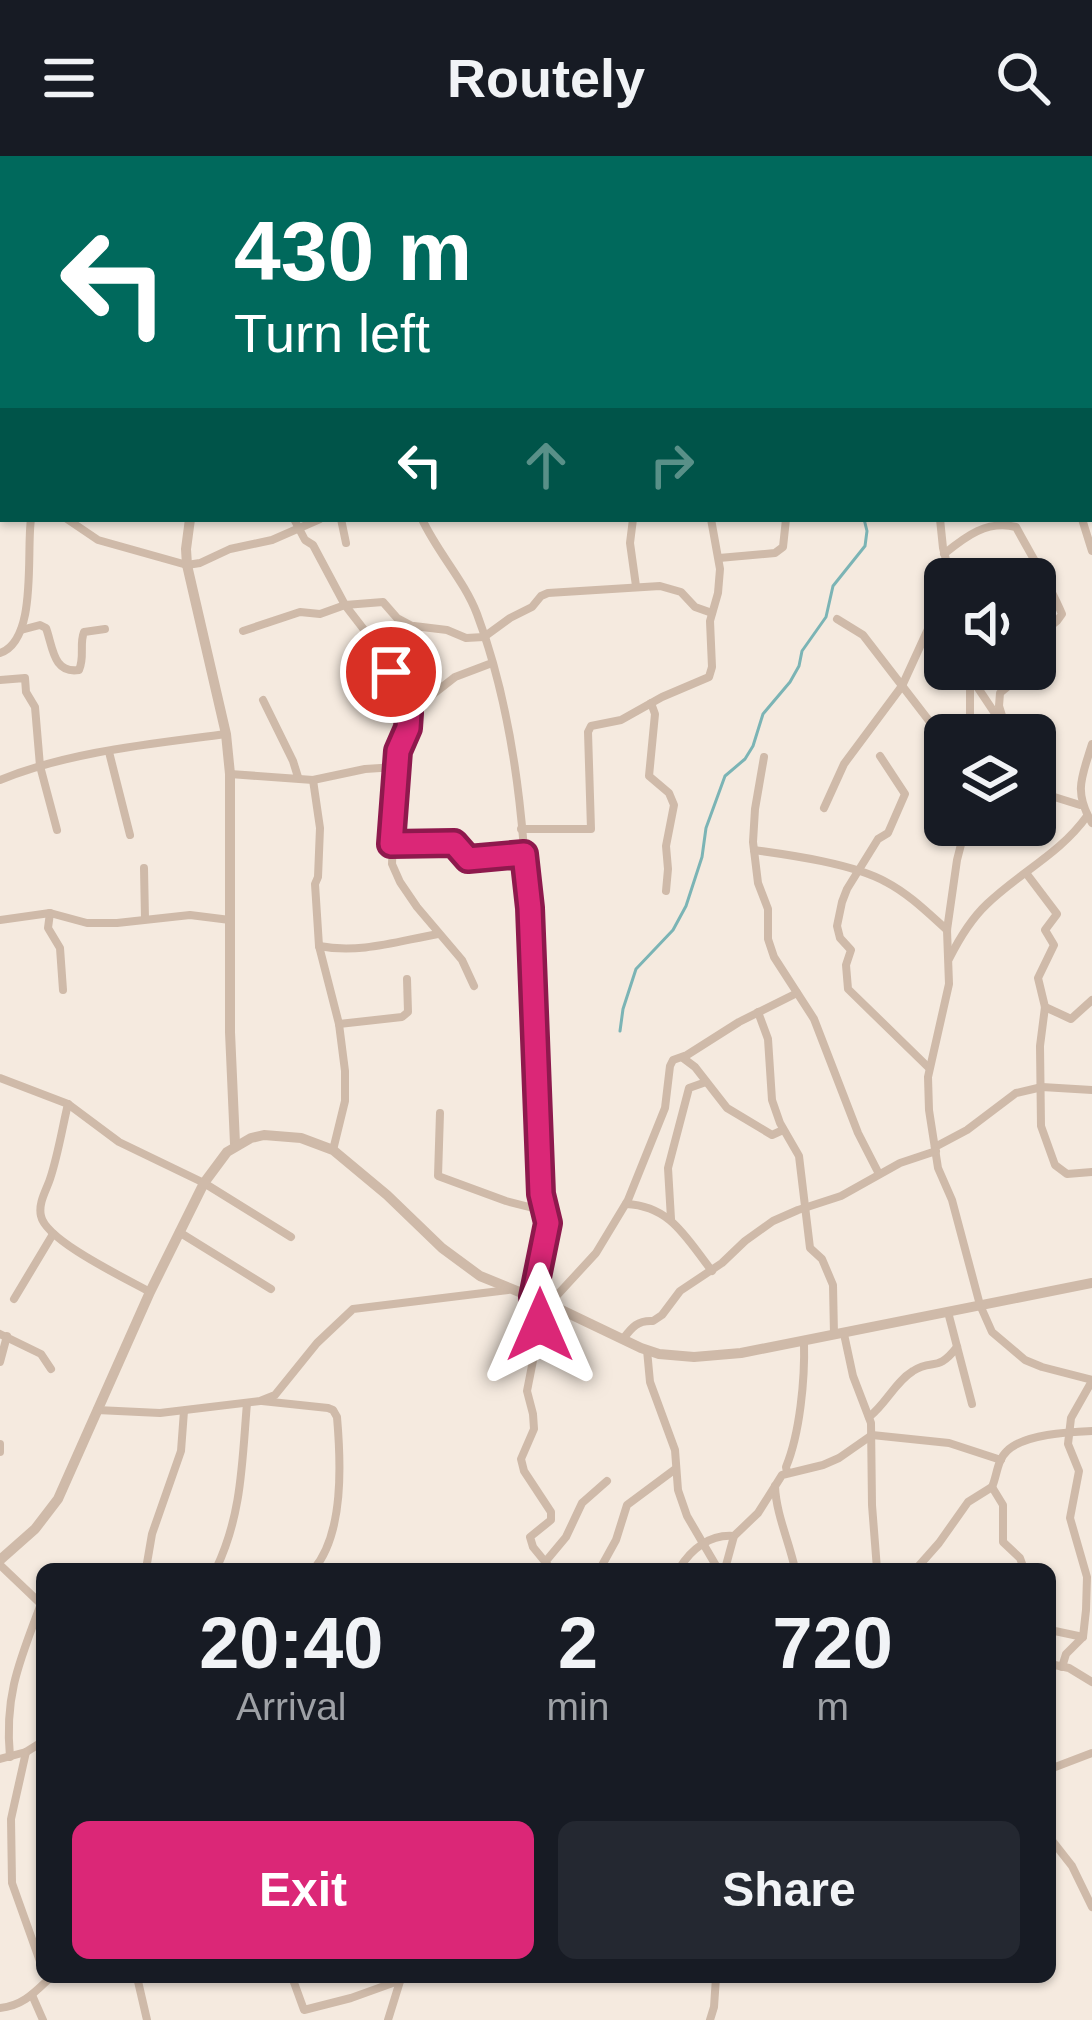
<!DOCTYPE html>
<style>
:root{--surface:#171b24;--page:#242831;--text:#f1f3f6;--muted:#9ea1a6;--accent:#db2777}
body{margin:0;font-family:Helvetica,sans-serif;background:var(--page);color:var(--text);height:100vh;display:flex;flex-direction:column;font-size:45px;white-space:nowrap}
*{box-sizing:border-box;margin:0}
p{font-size:39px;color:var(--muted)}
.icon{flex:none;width:66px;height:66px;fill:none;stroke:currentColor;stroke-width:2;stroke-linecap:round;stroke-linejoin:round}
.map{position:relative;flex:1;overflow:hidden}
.panel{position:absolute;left:36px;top:1407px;width:1020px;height:420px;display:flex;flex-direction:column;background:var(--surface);border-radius:18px;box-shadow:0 3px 9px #0004}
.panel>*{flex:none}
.top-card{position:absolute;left:0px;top:0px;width:1092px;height:366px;box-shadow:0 3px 9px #0004;background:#00695c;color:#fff;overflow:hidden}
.buttons{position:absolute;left:924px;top:402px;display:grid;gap:24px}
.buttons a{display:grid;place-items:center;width:132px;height:132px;border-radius:18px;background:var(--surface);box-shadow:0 3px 9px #0004;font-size:60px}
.pin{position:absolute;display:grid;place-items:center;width:102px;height:102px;color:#fff;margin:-51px;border:6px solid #fff;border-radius:50%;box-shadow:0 3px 12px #0007}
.me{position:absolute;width:132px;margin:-66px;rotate:0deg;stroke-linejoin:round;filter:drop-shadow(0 0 9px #0008)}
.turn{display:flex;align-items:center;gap:42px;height:252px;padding:0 36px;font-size:54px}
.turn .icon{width:156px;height:156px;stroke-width:2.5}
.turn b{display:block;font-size:84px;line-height:102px}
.lanes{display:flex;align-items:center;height:114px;padding:0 36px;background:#0003;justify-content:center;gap:60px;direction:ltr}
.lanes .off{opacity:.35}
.eta{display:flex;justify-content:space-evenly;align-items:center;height:204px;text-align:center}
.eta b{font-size:72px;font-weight:700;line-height:84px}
.cta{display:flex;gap:24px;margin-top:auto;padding:24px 36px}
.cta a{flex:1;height:138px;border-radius:18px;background:var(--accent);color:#fff;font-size:48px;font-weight:700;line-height:138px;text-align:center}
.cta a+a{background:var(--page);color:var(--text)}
header{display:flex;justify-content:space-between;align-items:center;height:156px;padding:0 36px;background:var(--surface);font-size:54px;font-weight:700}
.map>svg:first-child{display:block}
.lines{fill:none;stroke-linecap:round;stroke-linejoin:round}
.stream{stroke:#7bb4b5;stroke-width:3}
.minor{stroke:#cfbaa9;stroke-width:8}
.tertiary{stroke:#cfbaa9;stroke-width:10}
.route-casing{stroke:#8e194d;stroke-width:30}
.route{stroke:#db2777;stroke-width:21}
</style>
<header><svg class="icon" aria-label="menu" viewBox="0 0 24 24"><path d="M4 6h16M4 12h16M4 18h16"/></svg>Routely<svg class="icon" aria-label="search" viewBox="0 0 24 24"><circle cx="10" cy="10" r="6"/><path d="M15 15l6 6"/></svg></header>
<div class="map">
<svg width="1092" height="1864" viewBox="0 0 1092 1864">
<rect width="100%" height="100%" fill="#f5eadf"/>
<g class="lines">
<g class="stream">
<polyline points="1058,3 1059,0"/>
<polyline points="620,875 623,853 636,813 673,774 686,750 702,701 706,672 725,620 745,603 753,590 763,558 790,526 799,510 802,495 826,461 833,430 865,390 867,375 864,363"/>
</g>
<g class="minor">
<polyline points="33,0 34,3"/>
<polyline points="398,0 398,3"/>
<polyline points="548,0 548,3"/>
<polyline points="898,0 904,3"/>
<polyline points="262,3 267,0"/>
<polyline points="792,3 796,0"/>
<polyline points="922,3 923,0"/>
<polyline points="1007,3 1007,0"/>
<polyline points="0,143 3,143"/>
<polyline points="1089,180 1092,170"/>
<polyline points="0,268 3,264"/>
<polyline points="1089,308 1092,307"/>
<polyline points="0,342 3,343"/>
<polyline points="67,363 98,384 187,409 200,407 230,393 272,384 320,363"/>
<polyline points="294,363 305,384 313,389 345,449 372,484 391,516 402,537 408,555"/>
<polyline points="341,363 346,387"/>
<path d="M 422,363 C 437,396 464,424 477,458 C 522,578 527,711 531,837 C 533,904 538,971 541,1038 L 548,1068 L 547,1082 L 533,1141 L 540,1169 L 527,1235 L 533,1258 L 534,1273 L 521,1303 L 524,1315 L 551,1356 L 551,1364 L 530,1381 L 533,1391 L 551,1413"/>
<polyline points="633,363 630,387 636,430"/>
<polyline points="940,363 943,392 951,423"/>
<polyline points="1082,363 1092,395"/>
<path d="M 944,398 C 966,380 987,364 1016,371 C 1032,401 1049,427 1062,458 L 1057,465 L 1040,479 L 1042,503 L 1035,509"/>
<polyline points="719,402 775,397 783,391 786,363"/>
<polyline points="837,463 863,479 930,566 945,581"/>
<path d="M 21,474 L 40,469 L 46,472 C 53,491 53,518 79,514 C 85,501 79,488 84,476 L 105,473"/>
<polyline points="243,475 300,456 320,458 345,449 383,446 397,462 412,470"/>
<polyline points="372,484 414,470 447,474 466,482 484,481 510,462 532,451 541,440 548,437 660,430 681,436 695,451 712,457"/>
<path d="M 0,497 C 38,484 26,397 31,363"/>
<polyline points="972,523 1000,565"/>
<polyline points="0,524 25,522 26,536 35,551 40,610 57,674"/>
<polyline points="263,544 293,605 298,621"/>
<polyline points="651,547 655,558 649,620 669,637 674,649 666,690 668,713 666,735"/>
<polyline points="970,579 970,513"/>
<polyline points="1008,579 999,550 1000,537 1029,513"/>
<path d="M 1092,588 C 1082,621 1073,635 1092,667"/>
<polyline points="109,596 130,679"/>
<polyline points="880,600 905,638 888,677 878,683 847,733 842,746 837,770 840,782 851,794 846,809 848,833 928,911"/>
<polyline points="764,601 755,653 753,686 758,727 768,753 768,783 774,801 814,863 858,977 879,1018"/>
<polyline points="230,618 313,624 365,613 396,611"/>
<path d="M 0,624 C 71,595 151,588 226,578"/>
<polyline points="313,624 320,672 318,721 315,728 319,790 339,868 345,915 345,945 333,994"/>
<polyline points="1035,629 1048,639 1080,649"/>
<polyline points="824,652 844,608 902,530 945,436"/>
<polyline points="966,669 957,704 947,774 949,828 928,921 929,954 938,1012 952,1044 980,1149 992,1176 1025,1204 1042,1211 1092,1224"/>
<polyline points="521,673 591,673 588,576 591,570 621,564 662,541 709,521 712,511 710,465 718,437 720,413 711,363"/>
<polyline points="391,688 454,687 468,703 524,698"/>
<path d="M 754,694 C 791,699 854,708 886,726 C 909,738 928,757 947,774"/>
<polyline points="144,712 145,763"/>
<polyline points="1026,717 1057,758 1045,774 1054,789 1038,822 1045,851 1040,890 1041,970 1055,1009 1067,1018 1092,1016"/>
<polyline points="50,757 48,772 60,792 63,834"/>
<polyline points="0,764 50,757 87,767 117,767 190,759 230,764"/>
<path d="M 319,790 C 360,798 398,785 438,778"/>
<path d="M 949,803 C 959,783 970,764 987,748 C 1020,716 1060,698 1087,660"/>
<polyline points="474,830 462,804 417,751 400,726 392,708 396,611 398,595 408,572 409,557 455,521 492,507"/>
<polyline points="1045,851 1071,863 1092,844"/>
<polyline points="758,856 768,883 772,944 780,967 799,1000 810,1092 822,1103 833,1129 834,1179"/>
<polyline points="339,868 402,861 408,856 407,823"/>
<polyline points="683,902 695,911 727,952 772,979 783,974"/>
<polyline points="0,922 68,948 119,986 204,1027 291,1081"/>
<path d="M 68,948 C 62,973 58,999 50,1023 C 46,1035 38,1047 41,1060 C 46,1085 127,1123 150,1136"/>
<polyline points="440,957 438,1020 506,1045 545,1055"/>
<polyline points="935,991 967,974 1016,937 1042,931 1092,934"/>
<path d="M 626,1048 C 671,1050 686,1082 712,1115"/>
<polyline points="671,1063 668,1012 689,932 706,926"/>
<polyline points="179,1076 271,1133"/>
<polyline points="14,1143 53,1078"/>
<polyline points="549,1148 596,1097 628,1044 665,952 670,910 673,904 687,899 739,866 797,837"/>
<polyline points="948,1156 972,1248"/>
<polyline points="0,1178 41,1198 51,1213"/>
<polyline points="844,1178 853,1220 871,1267 872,1349 877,1413"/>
<path d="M 623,1183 C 632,1171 638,1164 653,1165 L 662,1159 L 680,1135 L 722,1107 L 745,1085 L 773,1065 L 798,1054 L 841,1040 L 900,1007 L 936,995"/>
<polyline points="647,1194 650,1226 675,1294 678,1334 687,1360 718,1413"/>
<polyline points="0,1206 7,1180"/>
<path d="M 262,1245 L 328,1252 L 333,1254 L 337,1261 C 341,1307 344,1377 314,1413"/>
<polyline points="97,1254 160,1257 260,1245 275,1239 317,1187 353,1153 508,1134"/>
<path d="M 869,1261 C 886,1248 895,1226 913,1215 C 933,1202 937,1217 957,1191"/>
<polyline points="0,1288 0,1296"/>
<path d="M 787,1316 L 786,1311 C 800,1277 805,1223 804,1186"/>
<path d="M 775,1330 C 776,1358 789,1385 795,1413"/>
<polyline points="992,1331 1003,1349 1003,1386 1020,1402 1024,1413"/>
<polyline points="546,1405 566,1381 582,1347 607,1325"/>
<polyline points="0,1409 41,1448"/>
<polyline points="146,1413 152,1378 181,1295 184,1255"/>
<path d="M 216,1413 C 242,1359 242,1306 247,1247"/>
<polyline points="600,1413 616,1384 627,1349 674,1314"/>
<path d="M 679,1413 C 691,1393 710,1378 734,1380"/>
<polyline points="725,1413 734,1380 758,1357 782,1319 823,1309 839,1302 872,1279 949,1287 1001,1304"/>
<path d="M 916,1413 L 939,1387 L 968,1346 L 992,1331 C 997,1320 997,1304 1007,1295 C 1024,1278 1069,1276 1092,1275"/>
<polyline points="1050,1474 1083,1481"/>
<polyline points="1050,1508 1069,1512 1092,1526"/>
<polyline points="1062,1511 1066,1498 1083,1481 1086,1454 1087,1421 1070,1362 1079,1315 1068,1288 1071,1262 1092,1225"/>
<polyline points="26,1596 11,1663 12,1727 42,1811"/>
<path d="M 10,1601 C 4,1539 20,1504 41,1448"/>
<polyline points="0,1603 26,1596 42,1586"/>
<polyline points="1050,1613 1092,1597"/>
<polyline points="1050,1682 1072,1710 1092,1751"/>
<polyline points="137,1821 147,1864"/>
<polyline points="292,1821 304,1854 351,1842 401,1824"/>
<polyline points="830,1821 870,1821"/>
<polyline points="32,1839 43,1864"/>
<path d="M 0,1852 C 23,1850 35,1836 51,1821"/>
<polyline points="388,1864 401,1822"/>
<polyline points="710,1864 714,1851 716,1821"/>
</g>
<g class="tertiary">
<polyline points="176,0 176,3"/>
<polyline points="781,0 784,3"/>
<polyline points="650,3 654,0"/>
<polyline points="1089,286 1092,289"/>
<polyline points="190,363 186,393 187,409 226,578 230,618 230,876 235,988"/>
<polyline points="0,1404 35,1373 58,1343 150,1136 204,1027 227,996 251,982 264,979 301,982 333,994 387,1039 442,1092 480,1120 549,1148 641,1192 659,1198 694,1201 741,1197 1092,1127"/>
</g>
</g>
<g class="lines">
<g class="route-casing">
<polyline id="route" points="391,516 403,537 409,557 408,572 398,595 391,688 454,687 468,703 524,698 530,752 541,1038 548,1067 533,1141 540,1169"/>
</g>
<use href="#route" class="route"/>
</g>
</svg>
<div class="buttons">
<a><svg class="icon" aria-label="sound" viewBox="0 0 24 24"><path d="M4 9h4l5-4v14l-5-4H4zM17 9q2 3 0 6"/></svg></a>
<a><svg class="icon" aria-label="layers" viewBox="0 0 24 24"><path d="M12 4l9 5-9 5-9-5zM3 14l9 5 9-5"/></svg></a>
</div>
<div class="pin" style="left:391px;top:516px;background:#d93025"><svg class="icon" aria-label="arrive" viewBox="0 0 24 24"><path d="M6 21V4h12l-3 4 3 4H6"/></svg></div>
<svg class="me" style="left:540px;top:1169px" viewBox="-20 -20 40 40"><path d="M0-17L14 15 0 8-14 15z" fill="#db2777" stroke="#fff" stroke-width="4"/></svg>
<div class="top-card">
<div class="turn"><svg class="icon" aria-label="left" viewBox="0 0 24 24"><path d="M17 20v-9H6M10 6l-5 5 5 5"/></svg><div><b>430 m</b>Turn left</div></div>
<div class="lanes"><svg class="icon" aria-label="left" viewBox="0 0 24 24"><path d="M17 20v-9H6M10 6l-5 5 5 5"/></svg><svg class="icon off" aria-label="ahead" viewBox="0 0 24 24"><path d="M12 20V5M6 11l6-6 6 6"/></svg><svg class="icon off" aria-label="right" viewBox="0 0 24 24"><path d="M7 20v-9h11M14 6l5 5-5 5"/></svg></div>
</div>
<section class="panel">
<div class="eta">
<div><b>20:40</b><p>Arrival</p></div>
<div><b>2</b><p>min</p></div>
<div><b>720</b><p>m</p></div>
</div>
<div class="cta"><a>Exit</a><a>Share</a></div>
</section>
</div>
